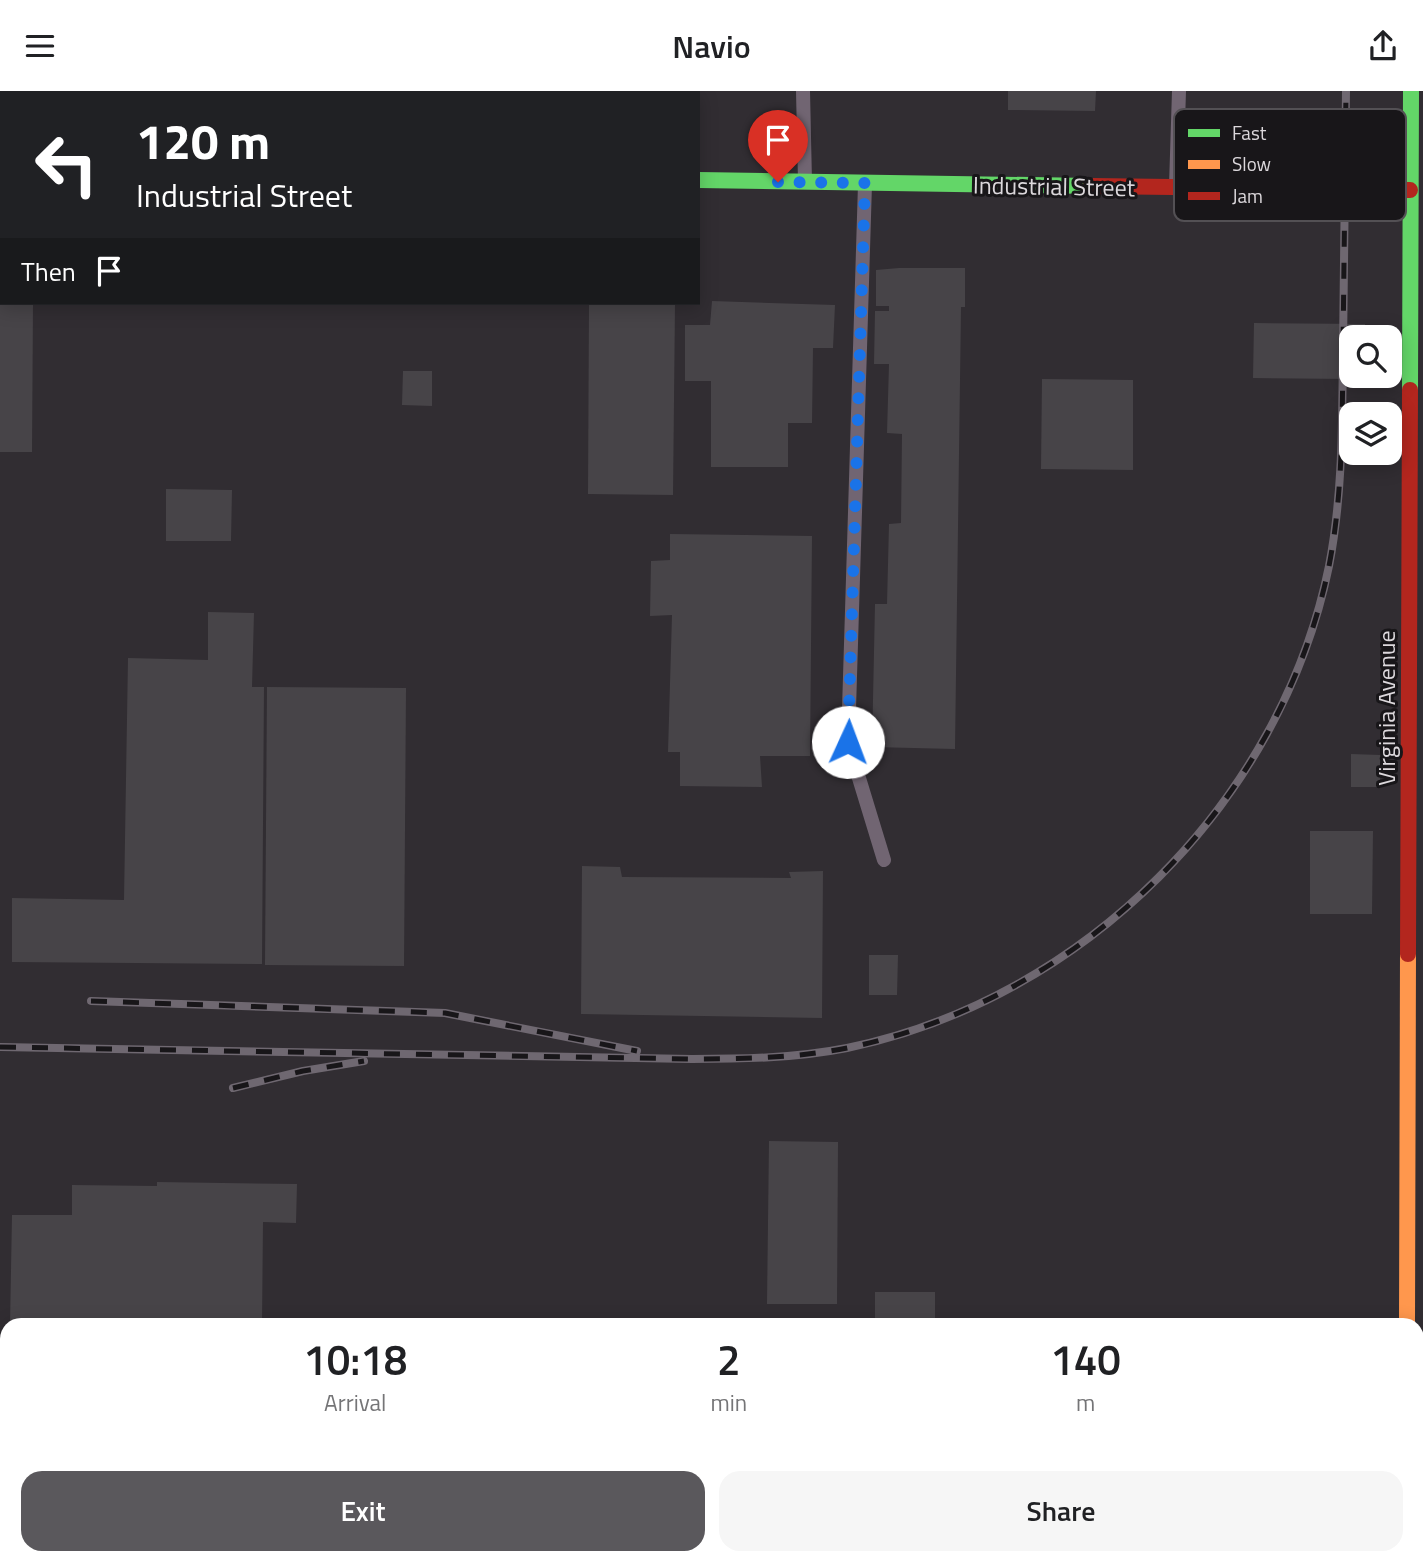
<!DOCTYPE html>
<style>
:root{--surface:#fff;--page:#f6f6f6;--text:#202124;--muted:#757577;--accent:#5a585c}
body{margin:0;font-family:"Titillium Web",sans-serif;background:var(--page);color:var(--text);height:100vh;display:flex;flex-direction:column;font-size:26px;white-space:nowrap}
*{box-sizing:border-box;margin:0}
p{font-size:23px;color:var(--muted)}
.icon{flex:none;width:38px;height:38px;fill:none;stroke:currentColor;stroke-width:2;stroke-linecap:round;stroke-linejoin:round}
.map{position:relative;flex:1;overflow:hidden}
.drawer{position:absolute;left:0px;top:1227px;width:1424px;height:247px;display:flex;flex-direction:column;background:var(--surface);border-radius:21px 21px 0 0;box-shadow:0 4px 18px #0003}
.drawer>*{flex:none}
.top-card{position:absolute;left:0px;top:0px;width:700px;height:214px;box-shadow:0 4px 18px #0003;background:#202124;color:#fff;overflow:hidden}
.tools{position:absolute;left:1339px;top:234px;display:grid;gap:14px}
.tools a{display:grid;place-items:center;width:63px;height:63px;border-radius:14px;background:var(--surface);box-shadow:0 4px 18px #0003;font-size:35px}
.pin{position:absolute;display:grid;place-items:center;width:60px;height:60px;color:#fff;margin:-72px -30px;border-radius:50% 50% 50% 0;rotate:-45deg;box-shadow:0 0 7px #0007}
.pin .icon{rotate:45deg}
.me{position:absolute;width:77px;margin:-38px;rotate:2deg;stroke-linejoin:round;filter:drop-shadow(0 0 5px #0008)}
.turn{display:flex;align-items:center;gap:24px;height:147px;padding:0 21px;font-size:32px}
.turn .icon{width:91px;height:91px;stroke-width:2.5}
.turn b{display:block;font-size:49px;line-height:60px}
.then{display:flex;align-items:center;height:66px;padding:0 21px;background:#0003;gap:14px;font-size:26px}
.eta{display:flex;justify-content:space-evenly;align-items:center;height:119px;text-align:center}
.eta b{font-size:42px;font-weight:600;line-height:49px}
.button{display:flex;gap:14px;margin-top:auto;padding:14px 21px}
.button a{flex:1;height:80px;border-radius:21px;background:var(--accent);color:#fff;font-size:28px;font-weight:600;line-height:80px;text-align:center}
.button a+a{background:var(--page);color:var(--text)}
header{display:flex;justify-content:space-between;align-items:center;height:91px;padding:0 21px;background:var(--surface);font-size:32px;font-weight:600}
.map>svg:first-child{display:block}
.building{fill:#474448}
.lines{fill:none;stroke-linecap:round;stroke-linejoin:round}
.lane{stroke:#716572;stroke-width:14}
.street{stroke:#716572;stroke-width:30}
.fast{stroke:#63d668;stroke-width:16}
.slow{stroke:#ff974d;stroke-width:16}
.jam{stroke:#b3261e;stroke-width:16}
.rail-casing{stroke:#6f6871;stroke-width:8}
.rail{stroke:#181619;stroke-width:5;stroke-dasharray:16;stroke-linecap:butt}
.route{stroke:#1a73e8;stroke-width:12;stroke-dasharray:0 21.6}
.labels{text-anchor:middle;dominant-baseline:central;stroke-width:6;stroke-linejoin:round;paint-order:stroke}
.street-label{font-size:24px;fill:#dcd8dc;stroke:#181619}
.key{fill:#181619;stroke:#535054;stroke-width:2}
.key-label{font-size:19px;fill:#dcd8dc}
</style>
<header><svg class="icon" aria-label="menu" viewBox="0 0 24 24"><path d="M4 6h16M4 12h16M4 18h16"/></svg>Navio<svg class="icon" aria-label="share" viewBox="0 0 24 24"><path d="M12 15V3M7 8l5-5 5 5M5 13v7h14v-7"/></svg></header>
<div class="map">
<svg width="1423" height="1473" viewBox="0 0 1423 1473">
<rect width="100%" height="100%" fill="#312d32"/>
<g class="building">
<polygon points="1008,0 1096,0 1095,20 1008,19"/>
<polygon points="899,177 965,177 965,216 961,216 955,658 872,656 875,513 887,513 889,433 901,432 902,343 887,342 889,273 874,273 875,220 889,220 889,215 876,215 876,179"/>
<polygon points="712,210 835,214 833,257 813,257 812,332 788,332 788,376 711,376 711,290 685,290 685,234 710,234"/>
<polygon points="0,212 33,212 32,361 0,361"/>
<polygon points="589,212 675,212 673,404 588,403"/>
<polygon points="1254,232 1365,233 1365,247 1351,247 1351,288 1253,287"/>
<polygon points="403,280 432,280 432,315 402,314"/>
<polygon points="1042,288 1133,289 1133,379 1041,378"/>
<polygon points="166,398 232,399 231,450 166,450"/>
<polygon points="670,443 812,445 810,665 760,665 762,696 680,695 680,661 668,661 672,524 650,525 651,470 670,469"/>
<polygon points="208,521 254,522 252,596 264,596 262,873 12,871 12,807 124,809 128,567 208,569"/>
<polygon points="267,596 406,597 404,875 265,874"/>
<polygon points="1351,663 1380,664 1380,696 1351,696"/>
<polygon points="1310,740 1373,740 1372,823 1310,823"/>
<polygon points="582,775 620,776 622,786 791,787 789,781 823,780 822,927 581,923"/>
<polygon points="869,864 898,864 897,904 869,904"/>
<polygon points="769,1050 838,1051 837,1213 767,1213"/>
<polygon points="157,1091 297,1093 296,1132 263,1131 262,1234 10,1234 12,1124 72,1124 72,1094 157,1095"/>
<rect x="875" y="1201" width="60" height="33"/>
</g>
<g class="lines">
<g class="lane">
<polyline points="803,0 805,90"/>
<polyline points="47,2 47,0"/>
<polyline points="865,93 848,651 884,769"/>
<polyline points="1176,95 1179,0"/>
</g>
<g class="street">
<polyline points="0,80 2,80"/>
<polyline points="0,1394 7,1394"/>
<polyline points="503,1473 503,1466"/>
</g>
<g class="fast">
<polyline points="698,89 1091,95"/>
<polyline points="1410,299 1411,0"/>
<polyline points="1407,1466 1407,1473"/>
</g>
<polyline class="slow" points="1407,1234 1408,863"/>
<g class="jam">
<polyline points="1091,95 1410,99"/>
<polyline points="1408,863 1410,299"/>
</g>
<g class="rail-casing">
<g id="rail">
<polyline points="91,910 445,922 637,960"/>
<path d="M 0,956 L 692,968 C 744,968 796,967 847,957 C 1084,908 1281,711 1329,475 C 1343,403 1342,331 1343,258 C 1344,172 1345,86 1346,0"/>
<polyline points="233,997 303,980 364,970"/>
</g>
</g>
<use href="#rail" class="rail"/>
</g>
<g class="lines">
<polyline class="route" points="778,91 865,92 848,651"/>
</g>
<g class="labels">
<g class="street-label">
<text transform="translate(1054 95) rotate(1)">Industrial Street</text>
<text transform="translate(1386 617) rotate(-90)">Virginia Avenue</text>
</g>
</g>
<rect x="1174" y="18" width="232" height="112" rx="10" class="key"/>
<rect x="1188" y="38" width="32" height="8" fill="#63d668"/>
<rect x="1188" y="69" width="32" height="9" fill="#ff974d"/>
<rect x="1188" y="101" width="32" height="8" fill="#b3261e"/>
<g class="key-label">
<text x="1232" y="49">Fast</text>
<text x="1232" y="80">Slow</text>
<text x="1232" y="112">Jam</text>
</g>
</svg>
<div class="tools">
<a><svg class="icon" aria-label="search" viewBox="0 0 24 24"><circle cx="10" cy="10" r="6"/><path d="M15 15l6 6"/></svg></a>
<a><svg class="icon" aria-label="layers" viewBox="0 0 24 24"><path d="M12 4l9 5-9 5-9-5zM3 14l9 5 9-5"/></svg></a>
</div>
<div class="pin" style="left:778px;top:91px;background:#d93025"><svg class="icon" aria-label="arrive" viewBox="0 0 24 24"><path d="M6 21V4h12l-3 4 3 4H6"/></svg></div>
<svg class="me" style="left:848px;top:651px" viewBox="-20 -20 40 40"><circle r="19" fill="#fff"/><path d="M0-13L10 11 0 6-10 11z" fill="#1a73e8"/></svg>
<div class="top-card">
<div class="turn"><svg class="icon" aria-label="left" viewBox="0 0 24 24"><path d="M17 20v-9H6M10 6l-5 5 5 5"/></svg><div><b>120 m</b>Industrial Street</div></div>
<div class="then">Then<svg class="icon" aria-label="arrive" viewBox="0 0 24 24"><path d="M6 21V4h12l-3 4 3 4H6"/></svg></div>
</div>
<section class="drawer">
<div class="eta">
<div><b>10:18</b><p>Arrival</p></div>
<div><b>2</b><p>min</p></div>
<div><b>140</b><p>m</p></div>
</div>
<div class="button"><a>Exit</a><a>Share</a></div>
</section>
</div>
